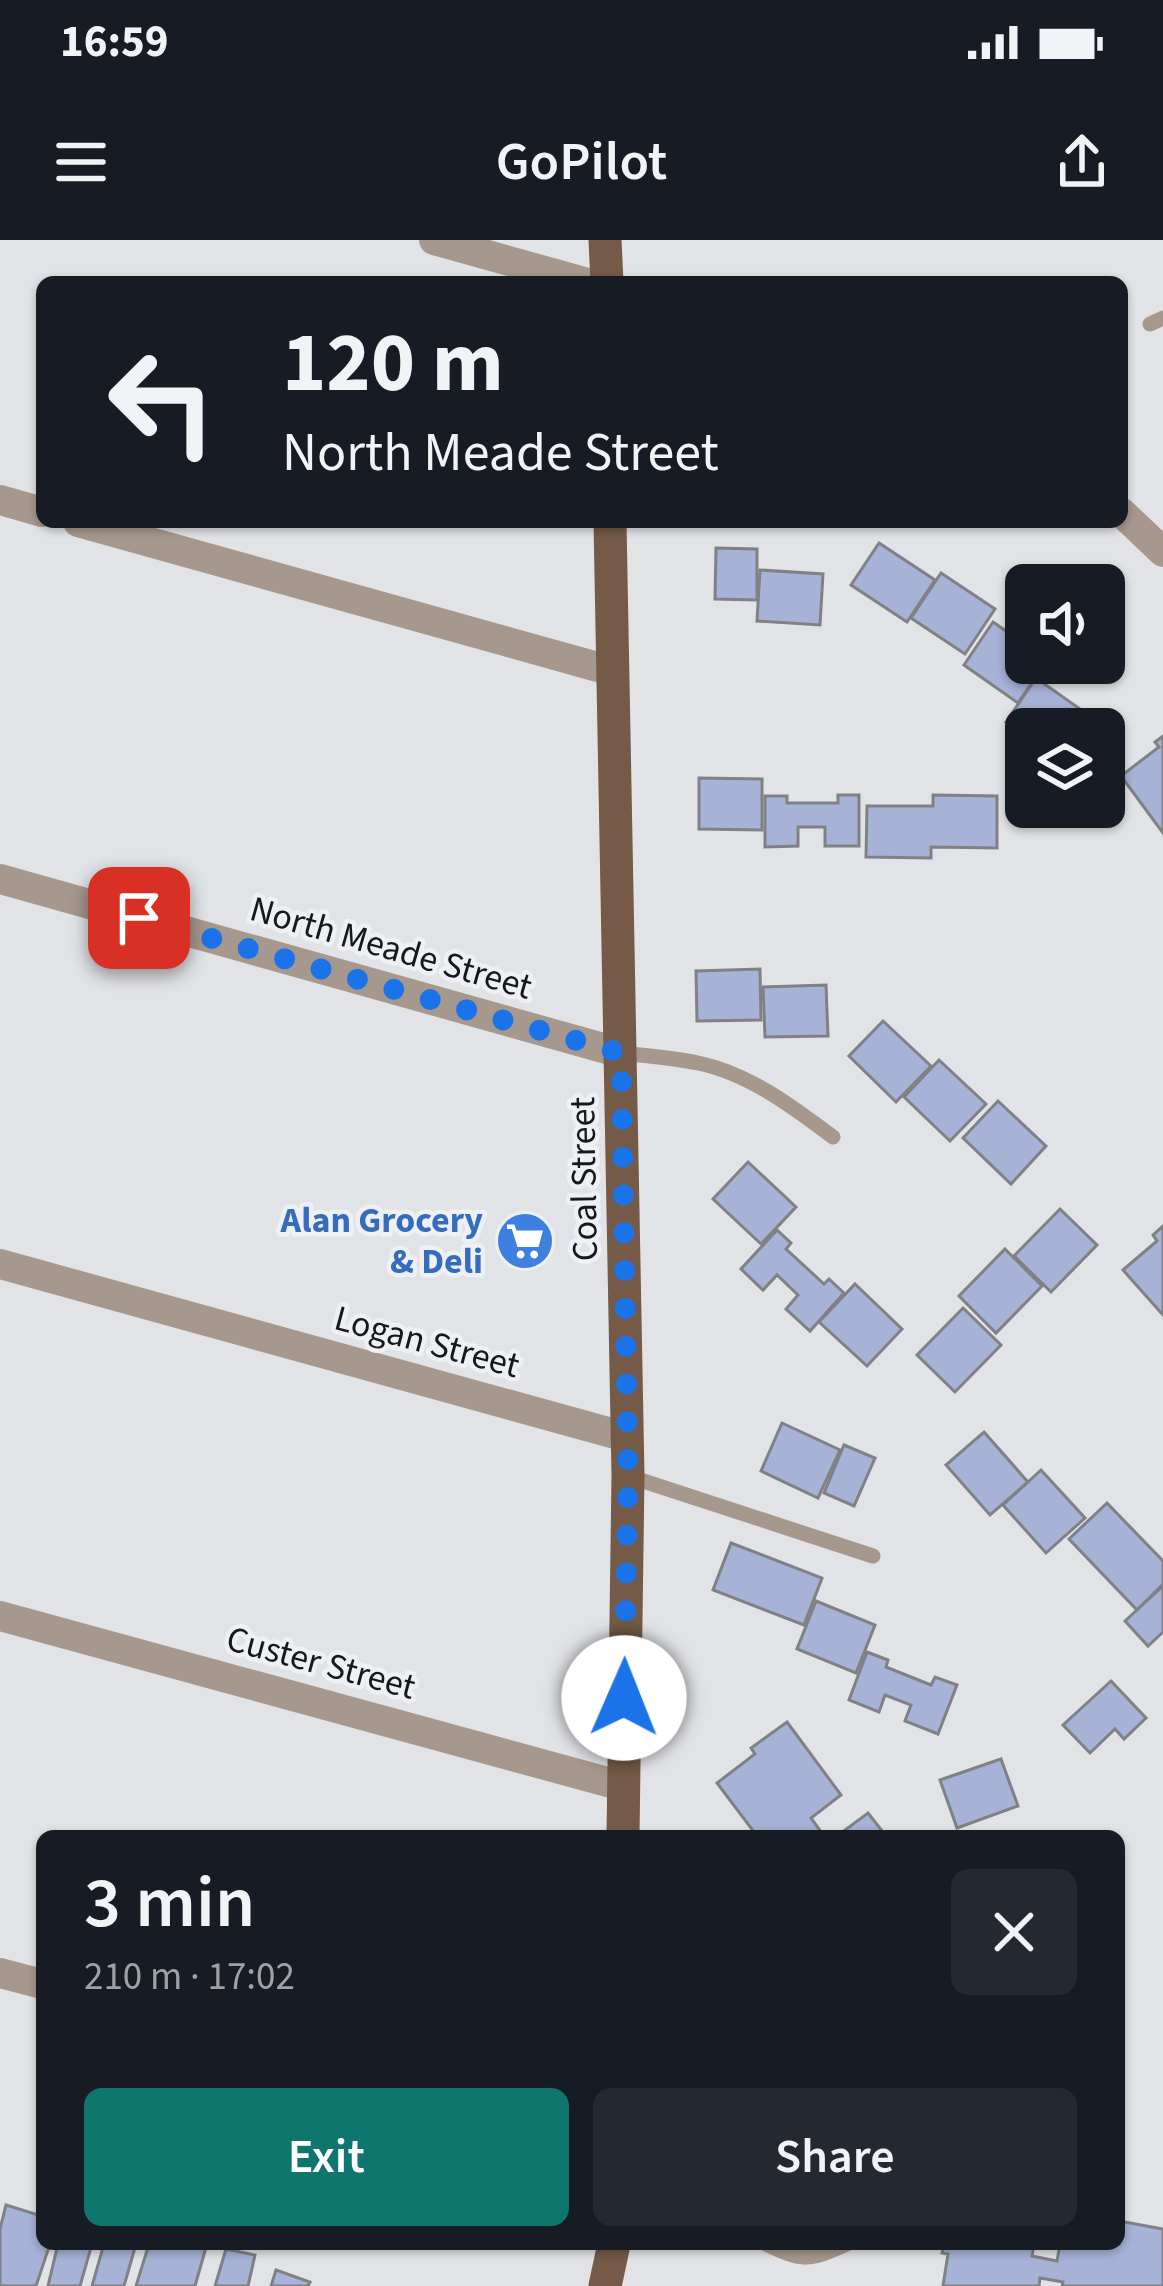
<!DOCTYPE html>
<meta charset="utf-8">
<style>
:root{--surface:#171b24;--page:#242831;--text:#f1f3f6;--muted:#9ea1a6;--accent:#0f766e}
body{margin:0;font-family:"Source Sans 3",sans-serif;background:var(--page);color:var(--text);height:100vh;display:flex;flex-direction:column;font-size:45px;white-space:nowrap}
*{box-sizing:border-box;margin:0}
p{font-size:39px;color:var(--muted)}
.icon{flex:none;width:66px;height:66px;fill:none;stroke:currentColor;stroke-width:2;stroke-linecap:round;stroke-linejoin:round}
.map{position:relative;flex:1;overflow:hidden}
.sheet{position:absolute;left:36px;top:1590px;width:1089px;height:420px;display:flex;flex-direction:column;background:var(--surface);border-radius:18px;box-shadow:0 3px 9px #0004}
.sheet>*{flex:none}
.hud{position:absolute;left:36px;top:36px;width:1092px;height:252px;border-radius:18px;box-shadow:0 3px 9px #0004;background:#171b24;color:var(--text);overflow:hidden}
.controls{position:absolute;left:1005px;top:324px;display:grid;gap:24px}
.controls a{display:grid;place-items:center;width:120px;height:120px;border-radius:18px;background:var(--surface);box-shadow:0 3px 9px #0004;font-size:60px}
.pin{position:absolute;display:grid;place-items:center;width:102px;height:102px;color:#fff;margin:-51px;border-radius:24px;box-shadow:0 6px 18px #0006}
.me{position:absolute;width:132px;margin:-66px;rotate:1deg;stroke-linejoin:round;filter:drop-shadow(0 0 9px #0008)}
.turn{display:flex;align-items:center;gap:42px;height:252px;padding:0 48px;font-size:54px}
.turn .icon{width:156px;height:156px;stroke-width:2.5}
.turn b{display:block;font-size:84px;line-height:102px}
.round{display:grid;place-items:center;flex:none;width:126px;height:126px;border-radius:18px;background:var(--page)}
.summary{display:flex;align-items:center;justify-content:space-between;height:204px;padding:0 48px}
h1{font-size:72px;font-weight:600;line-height:90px}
.button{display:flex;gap:24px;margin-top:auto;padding:24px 48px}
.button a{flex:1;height:138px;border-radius:18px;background:var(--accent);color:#fff;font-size:48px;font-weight:600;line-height:138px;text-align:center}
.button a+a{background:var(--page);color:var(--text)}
.status{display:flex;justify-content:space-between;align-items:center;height:84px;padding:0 60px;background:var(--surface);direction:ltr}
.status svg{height:33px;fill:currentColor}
header{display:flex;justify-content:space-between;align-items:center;height:156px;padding:0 48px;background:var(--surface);font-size:54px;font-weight:600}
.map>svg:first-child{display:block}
.building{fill:#a6b2d6;stroke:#808185;stroke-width:3}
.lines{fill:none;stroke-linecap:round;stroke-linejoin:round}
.service{stroke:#a7988d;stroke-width:15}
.minor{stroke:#a7988d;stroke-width:30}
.primary{stroke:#745a47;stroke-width:33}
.route{stroke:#1a73e8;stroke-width:21;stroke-dasharray:0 37.8}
.labels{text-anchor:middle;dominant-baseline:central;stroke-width:9;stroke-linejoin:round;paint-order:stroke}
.street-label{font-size:36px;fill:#171819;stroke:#eff0f5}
.shop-label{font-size:36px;font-weight:bold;fill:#366cbe;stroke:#eff0f5;text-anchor:end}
</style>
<div class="status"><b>16:59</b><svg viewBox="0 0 49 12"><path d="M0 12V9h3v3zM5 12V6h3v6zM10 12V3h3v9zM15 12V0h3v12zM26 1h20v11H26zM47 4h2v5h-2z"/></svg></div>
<header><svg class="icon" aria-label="menu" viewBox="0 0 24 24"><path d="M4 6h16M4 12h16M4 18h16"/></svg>GoPilot<svg class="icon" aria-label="share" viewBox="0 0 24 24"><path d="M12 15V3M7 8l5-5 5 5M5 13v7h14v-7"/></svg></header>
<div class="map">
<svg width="1163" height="2046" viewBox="0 0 1163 2046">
<rect width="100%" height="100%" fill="#e2e3e7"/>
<g class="building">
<polygon points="879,303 935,340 907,382 851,345"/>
<polygon points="716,308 757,309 757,360 715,359"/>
<polygon points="760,330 823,334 820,385 757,381"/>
<polygon points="941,333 995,369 965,414 911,378"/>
<polygon points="993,382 1026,405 1026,423 1045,423 1018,463 964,425"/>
<polygon points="1036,438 1090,476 1081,489 1026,489 1026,495 1006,482"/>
<polygon points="1163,496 1163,593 1121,536 1159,507 1155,502"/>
<polygon points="699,538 762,539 762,590 699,589"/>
<polygon points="838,555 859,555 859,606 825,606 825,587 798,587 798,606 765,607 765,556 787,556 787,563 838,563"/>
<polygon points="933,555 997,556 997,608 931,607 931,618 866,617 867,566 933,566"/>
<polygon points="760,729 761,780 697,781 696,731"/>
<polygon points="826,745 828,796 765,797 763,747"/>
<polygon points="883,781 931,826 896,862 849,816"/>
<polygon points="939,820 986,864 950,901 904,857"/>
<polygon points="998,861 1046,906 1011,944 963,898"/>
<polygon points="748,922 796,967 761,1004 713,959"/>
<polygon points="1060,969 1097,1005 1051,1052 1014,1016"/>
<polygon points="1163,986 1163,1075 1123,1030 1157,1001 1153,995"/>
<polygon points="777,990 791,1003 786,1009 824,1044 829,1039 844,1053 810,1091 786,1069 798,1055 777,1035 763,1050 741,1029"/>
<polygon points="1005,1009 1042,1046 996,1093 959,1056"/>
<polygon points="855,1044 902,1089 867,1126 819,1082"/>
<polygon points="963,1068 1001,1105 955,1152 917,1115"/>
<polygon points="782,1183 840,1210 818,1258 761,1231"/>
<polygon points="984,1192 1028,1242 990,1275 946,1225"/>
<polygon points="844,1205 875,1218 854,1266 824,1253"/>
<polygon points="1041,1230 1085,1278 1046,1313 1003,1265"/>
<polygon points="1107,1263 1163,1321 1163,1344 1137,1370 1069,1299"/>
<polygon points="731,1303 822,1338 804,1385 713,1350"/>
<polygon points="1163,1346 1163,1392 1148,1406 1125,1381"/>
<polygon points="816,1361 875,1385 856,1433 797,1409"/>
<polygon points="867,1412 888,1420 886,1427 931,1445 935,1437 957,1445 938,1494 905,1481 911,1465 885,1455 879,1472 849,1460"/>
<polygon points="1111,1441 1146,1478 1124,1499 1115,1489 1090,1513 1063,1485"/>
<polygon points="787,1482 841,1555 811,1578 824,1596 757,1596 717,1543 755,1514 751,1508"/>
<polygon points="1001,1519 1018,1566 957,1588 940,1540"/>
<polygon points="868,1573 886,1596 837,1596"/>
<polygon points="6,1965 42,1976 42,2004 50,2004 36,2046 0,2046 0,1989"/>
<polygon points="1119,1981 1163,1989 1163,2046 1062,2046 1063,2042 1040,2038 1039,2046 943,2046 948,2014 942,2013 944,2004 1034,2004 1032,2016 1057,2021 1060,2004 1119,2004"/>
<polygon points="58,2004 92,2004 80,2046 48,2046"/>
<polygon points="104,2004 136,2004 124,2046 92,2046"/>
<polygon points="149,2004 207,2004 195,2046 136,2046"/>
<polygon points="226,2009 255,2015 248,2046 215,2046"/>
<polygon points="276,2030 310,2042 308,2046 271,2046"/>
</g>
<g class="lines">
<g class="service">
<polyline points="1150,84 1163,78"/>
<path d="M 621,813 C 647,816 673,818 698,823 C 748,833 793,867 833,897"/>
<polyline points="628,1236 873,1316"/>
<path d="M 766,2004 C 803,2022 809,2021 847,2004"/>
</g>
<g class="minor">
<polyline points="434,0 584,42"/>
<polyline points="0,260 42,272"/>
<polyline points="1122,273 1163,312"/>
<polyline points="78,282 612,431"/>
<polyline points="0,639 621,813"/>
<polyline points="0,1024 626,1197"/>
<polyline points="0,1376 622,1546"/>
<polyline points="0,1733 42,1744"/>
</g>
<g class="primary">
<polyline points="605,0 607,42"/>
<polyline points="610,282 628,1236 623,1596"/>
<polyline points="605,2046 614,2004"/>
</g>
</g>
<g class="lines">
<polyline class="route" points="139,678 621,813 628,1236 624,1458"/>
</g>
<defs>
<g id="supermarket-disc" transform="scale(3)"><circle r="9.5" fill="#3f7fe0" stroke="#eff0f5"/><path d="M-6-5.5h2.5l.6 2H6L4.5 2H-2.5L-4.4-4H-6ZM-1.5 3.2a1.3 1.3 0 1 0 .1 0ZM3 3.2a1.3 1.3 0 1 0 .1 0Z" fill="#fff"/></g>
</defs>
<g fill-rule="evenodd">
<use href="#supermarket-disc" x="525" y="1001"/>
</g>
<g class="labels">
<g class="street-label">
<text transform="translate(391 708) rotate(16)">North Meade Street</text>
<text transform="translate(584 939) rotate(-91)">Coal Street</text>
<text transform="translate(427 1102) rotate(15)">Logan Street</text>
<text transform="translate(321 1423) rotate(15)">Custer Street</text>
</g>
<g class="shop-label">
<text x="483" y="980">Alan Grocery<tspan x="483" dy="41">&amp; Deli</tspan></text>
</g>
</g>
</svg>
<div class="controls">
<a><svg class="icon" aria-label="sound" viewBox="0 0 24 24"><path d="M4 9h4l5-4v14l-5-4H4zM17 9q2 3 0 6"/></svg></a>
<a><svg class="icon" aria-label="layers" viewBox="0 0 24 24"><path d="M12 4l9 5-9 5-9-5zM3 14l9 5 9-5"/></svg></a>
</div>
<div class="pin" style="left:139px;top:678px;background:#d93025"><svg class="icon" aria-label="arrive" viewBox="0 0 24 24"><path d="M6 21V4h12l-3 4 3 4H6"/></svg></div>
<svg class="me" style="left:624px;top:1458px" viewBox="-20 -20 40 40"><circle r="19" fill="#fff"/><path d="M0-13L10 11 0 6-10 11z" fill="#1a73e8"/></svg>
<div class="hud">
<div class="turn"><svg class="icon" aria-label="left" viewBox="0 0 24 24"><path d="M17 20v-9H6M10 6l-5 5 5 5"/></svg><div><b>120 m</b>North Meade Street</div></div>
</div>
<section class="sheet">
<div class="summary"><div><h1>3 min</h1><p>210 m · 17:02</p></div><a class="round"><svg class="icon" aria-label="close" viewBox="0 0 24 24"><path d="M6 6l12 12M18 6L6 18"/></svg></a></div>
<div class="button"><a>Exit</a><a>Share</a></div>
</section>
</div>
